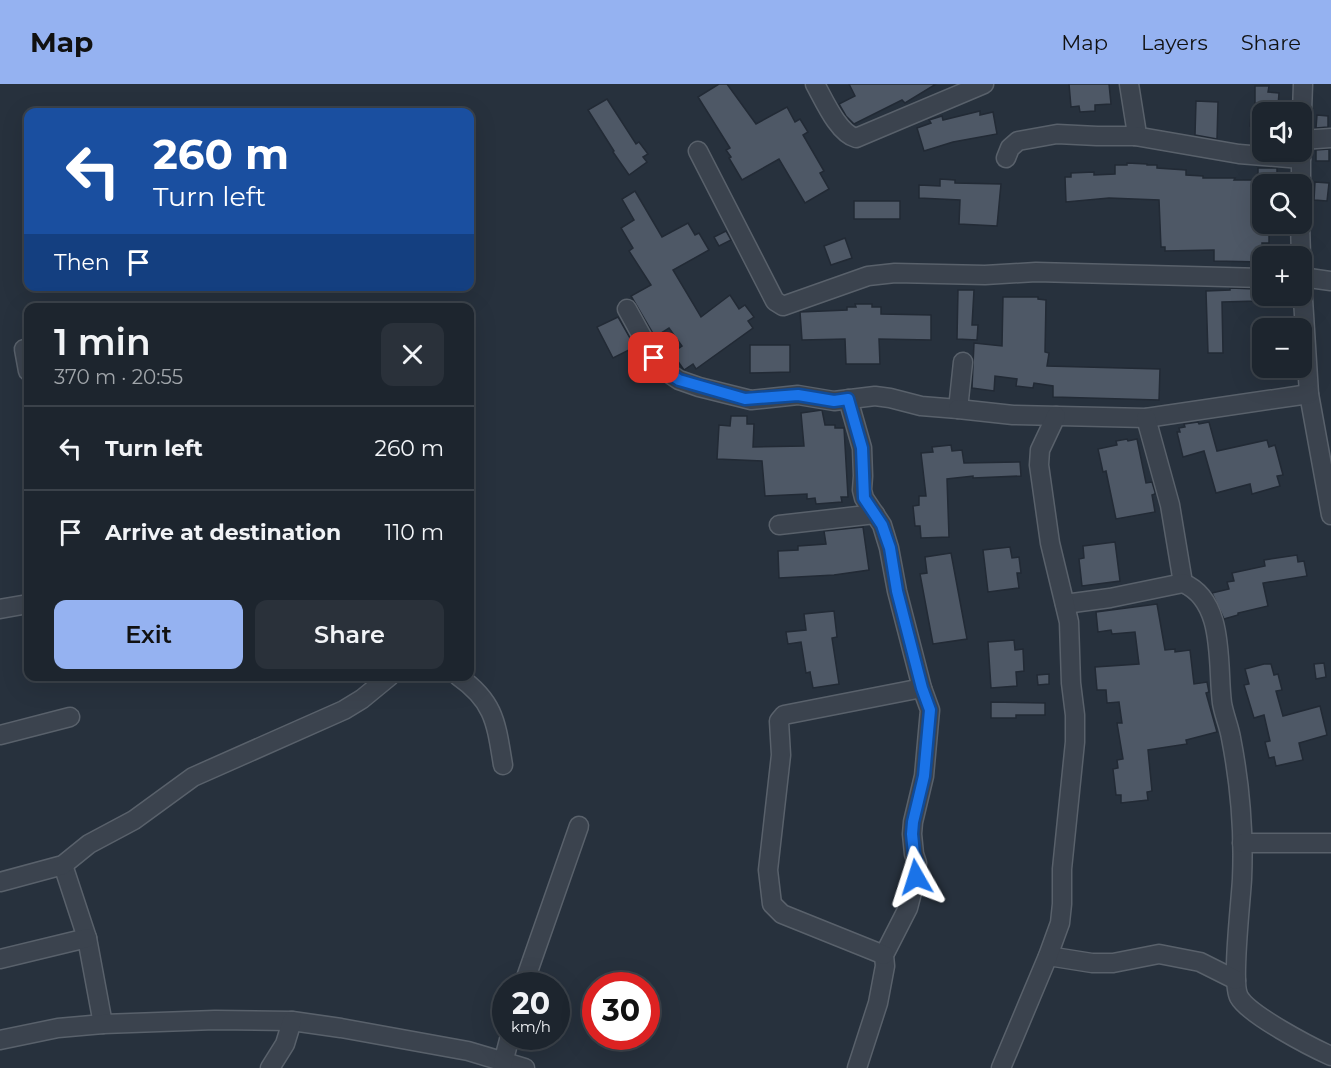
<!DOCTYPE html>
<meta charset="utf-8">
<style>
:root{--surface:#1d252e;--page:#2a313a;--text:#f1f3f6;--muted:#a0a5aa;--line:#3b424a;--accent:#95b2f1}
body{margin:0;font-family:Montserrat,sans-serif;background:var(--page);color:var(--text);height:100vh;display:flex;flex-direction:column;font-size:22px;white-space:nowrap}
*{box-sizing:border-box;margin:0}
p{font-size:20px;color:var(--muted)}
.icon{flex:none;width:33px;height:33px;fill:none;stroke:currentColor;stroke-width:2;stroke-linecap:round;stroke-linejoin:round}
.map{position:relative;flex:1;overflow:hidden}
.details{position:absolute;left:24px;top:219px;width:450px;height:378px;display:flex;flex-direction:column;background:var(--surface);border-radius:12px;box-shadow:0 6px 24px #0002,0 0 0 2px var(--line)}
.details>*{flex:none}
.banner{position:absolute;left:24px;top:24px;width:450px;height:183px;border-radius:12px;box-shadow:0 6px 24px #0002,0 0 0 2px var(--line);background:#1a4fa0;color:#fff;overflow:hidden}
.tools{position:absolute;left:1252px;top:18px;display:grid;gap:12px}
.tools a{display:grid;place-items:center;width:60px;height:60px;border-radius:12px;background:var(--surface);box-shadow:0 6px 24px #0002,0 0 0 2px var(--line);font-size:30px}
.speed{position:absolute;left:492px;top:888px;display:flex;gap:12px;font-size:30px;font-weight:700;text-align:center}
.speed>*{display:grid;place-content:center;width:78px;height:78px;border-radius:50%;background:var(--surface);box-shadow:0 6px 24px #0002,0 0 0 2px var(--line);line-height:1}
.speed small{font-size:15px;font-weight:400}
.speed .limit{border:9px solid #d22;background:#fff;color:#111}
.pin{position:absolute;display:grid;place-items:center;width:51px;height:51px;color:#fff;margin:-26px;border-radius:12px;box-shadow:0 3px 9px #0006}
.me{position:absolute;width:66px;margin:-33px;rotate:354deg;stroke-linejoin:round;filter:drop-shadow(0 0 4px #0008)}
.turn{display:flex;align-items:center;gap:21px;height:126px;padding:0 30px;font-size:27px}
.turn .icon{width:78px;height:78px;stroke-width:2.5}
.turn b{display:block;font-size:42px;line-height:51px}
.then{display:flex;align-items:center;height:57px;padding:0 30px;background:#0003;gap:12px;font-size:22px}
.round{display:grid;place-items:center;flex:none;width:63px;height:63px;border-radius:12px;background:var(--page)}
.overview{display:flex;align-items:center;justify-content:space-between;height:102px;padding:0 30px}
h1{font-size:36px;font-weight:600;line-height:45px}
.action{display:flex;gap:12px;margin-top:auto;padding:12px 30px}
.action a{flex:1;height:69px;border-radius:12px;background:var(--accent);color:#111;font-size:24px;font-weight:600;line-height:69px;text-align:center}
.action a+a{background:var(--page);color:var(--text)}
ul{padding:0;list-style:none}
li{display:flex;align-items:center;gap:18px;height:84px;padding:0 30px;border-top:2px solid var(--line)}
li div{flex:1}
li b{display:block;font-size:22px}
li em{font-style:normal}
header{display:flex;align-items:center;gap:36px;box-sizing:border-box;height:84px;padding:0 30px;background:var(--accent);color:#111}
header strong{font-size:28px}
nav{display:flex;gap:33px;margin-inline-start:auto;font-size:21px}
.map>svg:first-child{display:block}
.building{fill:#4e5866;stroke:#222a35;stroke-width:1.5}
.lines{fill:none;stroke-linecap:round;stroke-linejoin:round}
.minor-casing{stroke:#59616b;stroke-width:21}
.minor{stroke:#3b434e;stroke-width:18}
.route-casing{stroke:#114b97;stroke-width:15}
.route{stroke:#1a73e8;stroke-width:10}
</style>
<header>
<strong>Map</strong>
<nav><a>Map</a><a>Layers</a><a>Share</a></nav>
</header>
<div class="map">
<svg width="1331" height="984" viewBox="0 0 1331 984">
<rect width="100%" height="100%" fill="#27313d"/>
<g class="building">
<polygon points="719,0 727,0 756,40 787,23 795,38 800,35 808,48 803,51 824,87 820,89 829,105 805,119 779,75 742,96 729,74 731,73 726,66 730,64 698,13"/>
<polygon points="849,0 936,0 905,19 902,16 854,40 846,32 839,20 855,12"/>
<polygon points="1069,0 1109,0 1111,20 1095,21 1095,27 1080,28 1079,22 1071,23"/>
<polygon points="1255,2 1269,2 1268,8 1279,9 1278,22 1255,19"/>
<polygon points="607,15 636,60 639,58 648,70 643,73 647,78 629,91 613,68 614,67 588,26"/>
<polygon points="1196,17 1218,18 1217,55 1195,51"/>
<polygon points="980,27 980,31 993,28 997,50 953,58 924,67 917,44 931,39 929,36 942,32 943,36"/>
<polygon points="1251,29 1263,30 1263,43 1250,42"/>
<polygon points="1317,31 1328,32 1328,43 1316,44"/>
<polygon points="1329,65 1329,77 1316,77 1316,66"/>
<polygon points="1127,79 1147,80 1147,81 1157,81 1157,84 1186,86 1186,91 1203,92 1203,94 1235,94 1234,96 1258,96 1258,84 1277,84 1277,95 1271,94 1270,100 1263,100 1264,145 1269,145 1269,159 1262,159 1262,178 1214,177 1214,166 1165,167 1165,163 1161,163 1159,116 1109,114 1066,118 1065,93 1071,93 1071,89 1094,88 1094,91 1115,90 1115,81 1127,81"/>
<polygon points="940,95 955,96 955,99 1001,100 997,142 959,140 960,116 919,114 919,101 940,102"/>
<polygon points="1315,98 1329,99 1327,117 1314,116"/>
<polygon points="635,107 662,153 688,139 695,151 699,149 709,166 673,186 701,233 730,211 739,225 745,221 754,233 748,237 753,244 696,285 693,280 684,286 672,269 682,262 669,244 655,253 631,212 651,201 629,167 633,164 621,144 634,136 622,115"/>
<rect x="854" y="117" width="46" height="18"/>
<polygon points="726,147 731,156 719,162 714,153"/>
<polygon points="845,154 852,174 831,181 824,162"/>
<polygon points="1230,204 1256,205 1257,217 1222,218 1223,269 1208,269 1206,207 1230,206"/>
<polygon points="958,206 974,206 972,241 978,241 977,256 957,255"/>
<polygon points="1003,213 1038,213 1038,215 1046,216 1045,268 1049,269 1047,282 1160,285 1159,316 1053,313 1053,302 1034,299 1033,304 1016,302 1017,295 995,292 994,307 972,304 974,259 1002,262"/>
<polygon points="855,220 872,220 872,223 881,223 881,230 931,231 931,256 879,255 880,280 846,280 845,255 802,256 800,228 847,226 847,223 856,223"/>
<polygon points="618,233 635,263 613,274 597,243"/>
<polygon points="750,261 790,261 790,288 750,289"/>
<polygon points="822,326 825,341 835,341 835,344 844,344 848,413 841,413 842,418 816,420 815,414 807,415 807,410 765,412 762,377 717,375 719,341 730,342 731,332 747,332 747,340 754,340 753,363 804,362 801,329"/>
<polygon points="1198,338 1199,340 1209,338 1217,367 1267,356 1269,363 1275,361 1283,391 1277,392 1280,402 1252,410 1250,400 1216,409 1204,367 1183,373 1177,348 1180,348 1179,344 1185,343 1184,340"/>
<polygon points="1127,355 1128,357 1137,355 1146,399 1152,398 1155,408 1155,410 1152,411 1155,428 1116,435 1106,387 1103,388 1098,365 1117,361 1116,357"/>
<polygon points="951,361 952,367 962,366 964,379 1020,378 1021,392 973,394 973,392 947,395 949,453 921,454 920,442 915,442 913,422 919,421 919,412 926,412 921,369 933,368 932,363"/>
<polygon points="863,443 869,486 834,491 779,494 778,467 798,466 798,462 826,460 824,447"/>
<polygon points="1115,458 1120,497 1082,502 1079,475 1084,474 1083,462"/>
<polygon points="1010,463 1012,474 1019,473 1021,489 1017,489 1019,504 988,508 983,466"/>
<polygon points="951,469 967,555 933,560 920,490 927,489 925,473"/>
<polygon points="1297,471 1298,478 1304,477 1307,492 1263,499 1268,522 1238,529 1238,531 1224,535 1212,509 1229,505 1227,498 1234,497 1232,489 1265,482 1264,476"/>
<polygon points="1157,520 1165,566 1175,565 1175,568 1190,566 1194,600 1207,598 1209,608 1206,609 1217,648 1186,656 1187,660 1148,666 1152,707 1147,708 1148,716 1121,719 1121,711 1116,711 1113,685 1118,684 1117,676 1123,675 1117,639 1122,639 1119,618 1107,619 1106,606 1097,606 1095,583 1139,580 1135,548 1112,550 1111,546 1098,548 1096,528"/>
<polygon points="834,527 837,553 832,554 839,600 813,604 810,588 806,589 801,558 788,560 786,548 806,546 804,530"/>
<polygon points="1014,556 1015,566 1023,565 1024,587 1016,588 1017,602 991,604 988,558"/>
<polygon points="1324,579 1326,593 1316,595 1314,580"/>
<polygon points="1264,580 1271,580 1274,591 1278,590 1282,606 1276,607 1283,632 1320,622 1327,651 1299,659 1303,676 1276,682 1274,673 1269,674 1265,658 1270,657 1264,631 1254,634 1244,601 1249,600 1245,585"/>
<polygon points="1049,590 1049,600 1038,601 1037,591"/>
<polygon points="991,618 1045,619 1045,631 1016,631 1016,634 991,634"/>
</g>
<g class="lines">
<g class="minor-casing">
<g id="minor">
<path d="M 815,0 C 824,16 838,49 856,54 L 984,0"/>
<polyline points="1129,0 1136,44 1135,52"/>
<polyline points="1302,28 1303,0"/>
<polyline points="1302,56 1331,54"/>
<polyline points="698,67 775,217 783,222 868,192 895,189 985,191 1036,188 1263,194"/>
<polyline points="1006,74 1010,64 1018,57 1057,50 1097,52 1135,52 1239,70 1301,75"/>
<polyline points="1301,100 1301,68"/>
<polyline points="1300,140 1301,172"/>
<polyline points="1302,193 1331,197"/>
<polyline points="1302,199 1309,310 1331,431"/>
<polyline points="627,225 654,274 667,288 679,296 699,303 751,316 798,311 834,317 875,312 890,314 921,322 958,325 963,278"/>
<polyline points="24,265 28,287"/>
<polyline points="848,315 862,364 863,392 862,406 864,414 882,441 889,464 897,507 922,604 930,626 924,692 913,738 912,750 914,770 917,779 916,793 908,824 884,871 885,882 878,919 857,984"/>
<polyline points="958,325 1013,331 1146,334 1309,310"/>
<polyline points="1146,334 1170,421 1183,499"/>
<polyline points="779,441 875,430"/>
<path d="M 1065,520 L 1110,514 L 1183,499 C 1226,517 1217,582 1222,619 C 1224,631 1229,642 1231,654 C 1240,700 1244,749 1242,795 C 1241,817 1231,899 1239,913 C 1249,931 1311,963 1331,972"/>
<polyline points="0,525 28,520"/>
<path d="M 458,592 C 495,618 496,639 503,681"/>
<polyline points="0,651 70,633"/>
<polyline points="1242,759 1331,759"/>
<polyline points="63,781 87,854 103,940"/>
<polyline points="0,798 63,781 89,760 134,736 193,693 344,626 362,615 390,592"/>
<polyline points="884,871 782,830 772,820 768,786 781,671 779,637 784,631 922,604"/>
<polyline points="1048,872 1092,879 1113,879 1159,870 1200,878 1236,896"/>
<polyline points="0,875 87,854"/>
<polyline points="523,902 579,742"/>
<polyline points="0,956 58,944 103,940 215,936 292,937 341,944 468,967 525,984"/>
<polyline points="503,979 510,952"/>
<polyline points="270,984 285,960 292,937"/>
<polyline points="1001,984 1048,872 1060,839 1062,820 1062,785 1075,658 1075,631 1071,599 1069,538 1050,459 1039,381 1040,366 1056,332"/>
</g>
</g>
<use href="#minor" class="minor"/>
</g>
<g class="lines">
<g class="route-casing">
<polyline id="route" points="654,274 667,288 679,296 745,315 798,311 834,317 848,315 862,364 864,414 882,441 890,464 897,507 922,604 930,626 924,692 913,738 912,750 914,770 917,779 916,793"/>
</g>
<use href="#route" class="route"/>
</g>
</svg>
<div class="tools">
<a><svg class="icon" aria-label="sound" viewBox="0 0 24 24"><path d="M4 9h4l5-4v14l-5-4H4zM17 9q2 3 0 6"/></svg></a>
<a><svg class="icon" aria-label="search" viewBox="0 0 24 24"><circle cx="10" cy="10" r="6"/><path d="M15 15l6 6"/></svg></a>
<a>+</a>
<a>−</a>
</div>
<div class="speed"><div>20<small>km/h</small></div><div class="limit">30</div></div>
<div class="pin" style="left:654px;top:274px;background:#d93025"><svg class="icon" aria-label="arrive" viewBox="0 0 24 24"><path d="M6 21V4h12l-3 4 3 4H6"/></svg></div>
<svg class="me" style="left:916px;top:793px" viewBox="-20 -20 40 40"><path d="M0-17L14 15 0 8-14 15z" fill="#1a73e8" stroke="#fff" stroke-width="4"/></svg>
<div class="banner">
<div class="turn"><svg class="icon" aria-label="left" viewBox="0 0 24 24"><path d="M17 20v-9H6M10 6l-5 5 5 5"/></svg><div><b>260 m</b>Turn left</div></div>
<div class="then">Then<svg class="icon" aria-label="arrive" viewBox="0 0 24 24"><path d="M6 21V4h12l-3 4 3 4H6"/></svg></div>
</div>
<section class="details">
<div class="overview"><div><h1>1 min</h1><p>370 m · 20:55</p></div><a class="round"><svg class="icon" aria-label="close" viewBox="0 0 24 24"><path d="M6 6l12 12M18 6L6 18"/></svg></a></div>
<ul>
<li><svg class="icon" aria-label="left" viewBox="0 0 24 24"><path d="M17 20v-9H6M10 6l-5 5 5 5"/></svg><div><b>Turn left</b></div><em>260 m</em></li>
<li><svg class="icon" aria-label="arrive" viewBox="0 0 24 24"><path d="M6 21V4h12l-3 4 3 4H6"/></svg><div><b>Arrive at destination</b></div><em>110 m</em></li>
</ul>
<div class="action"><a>Exit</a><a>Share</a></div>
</section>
</div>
